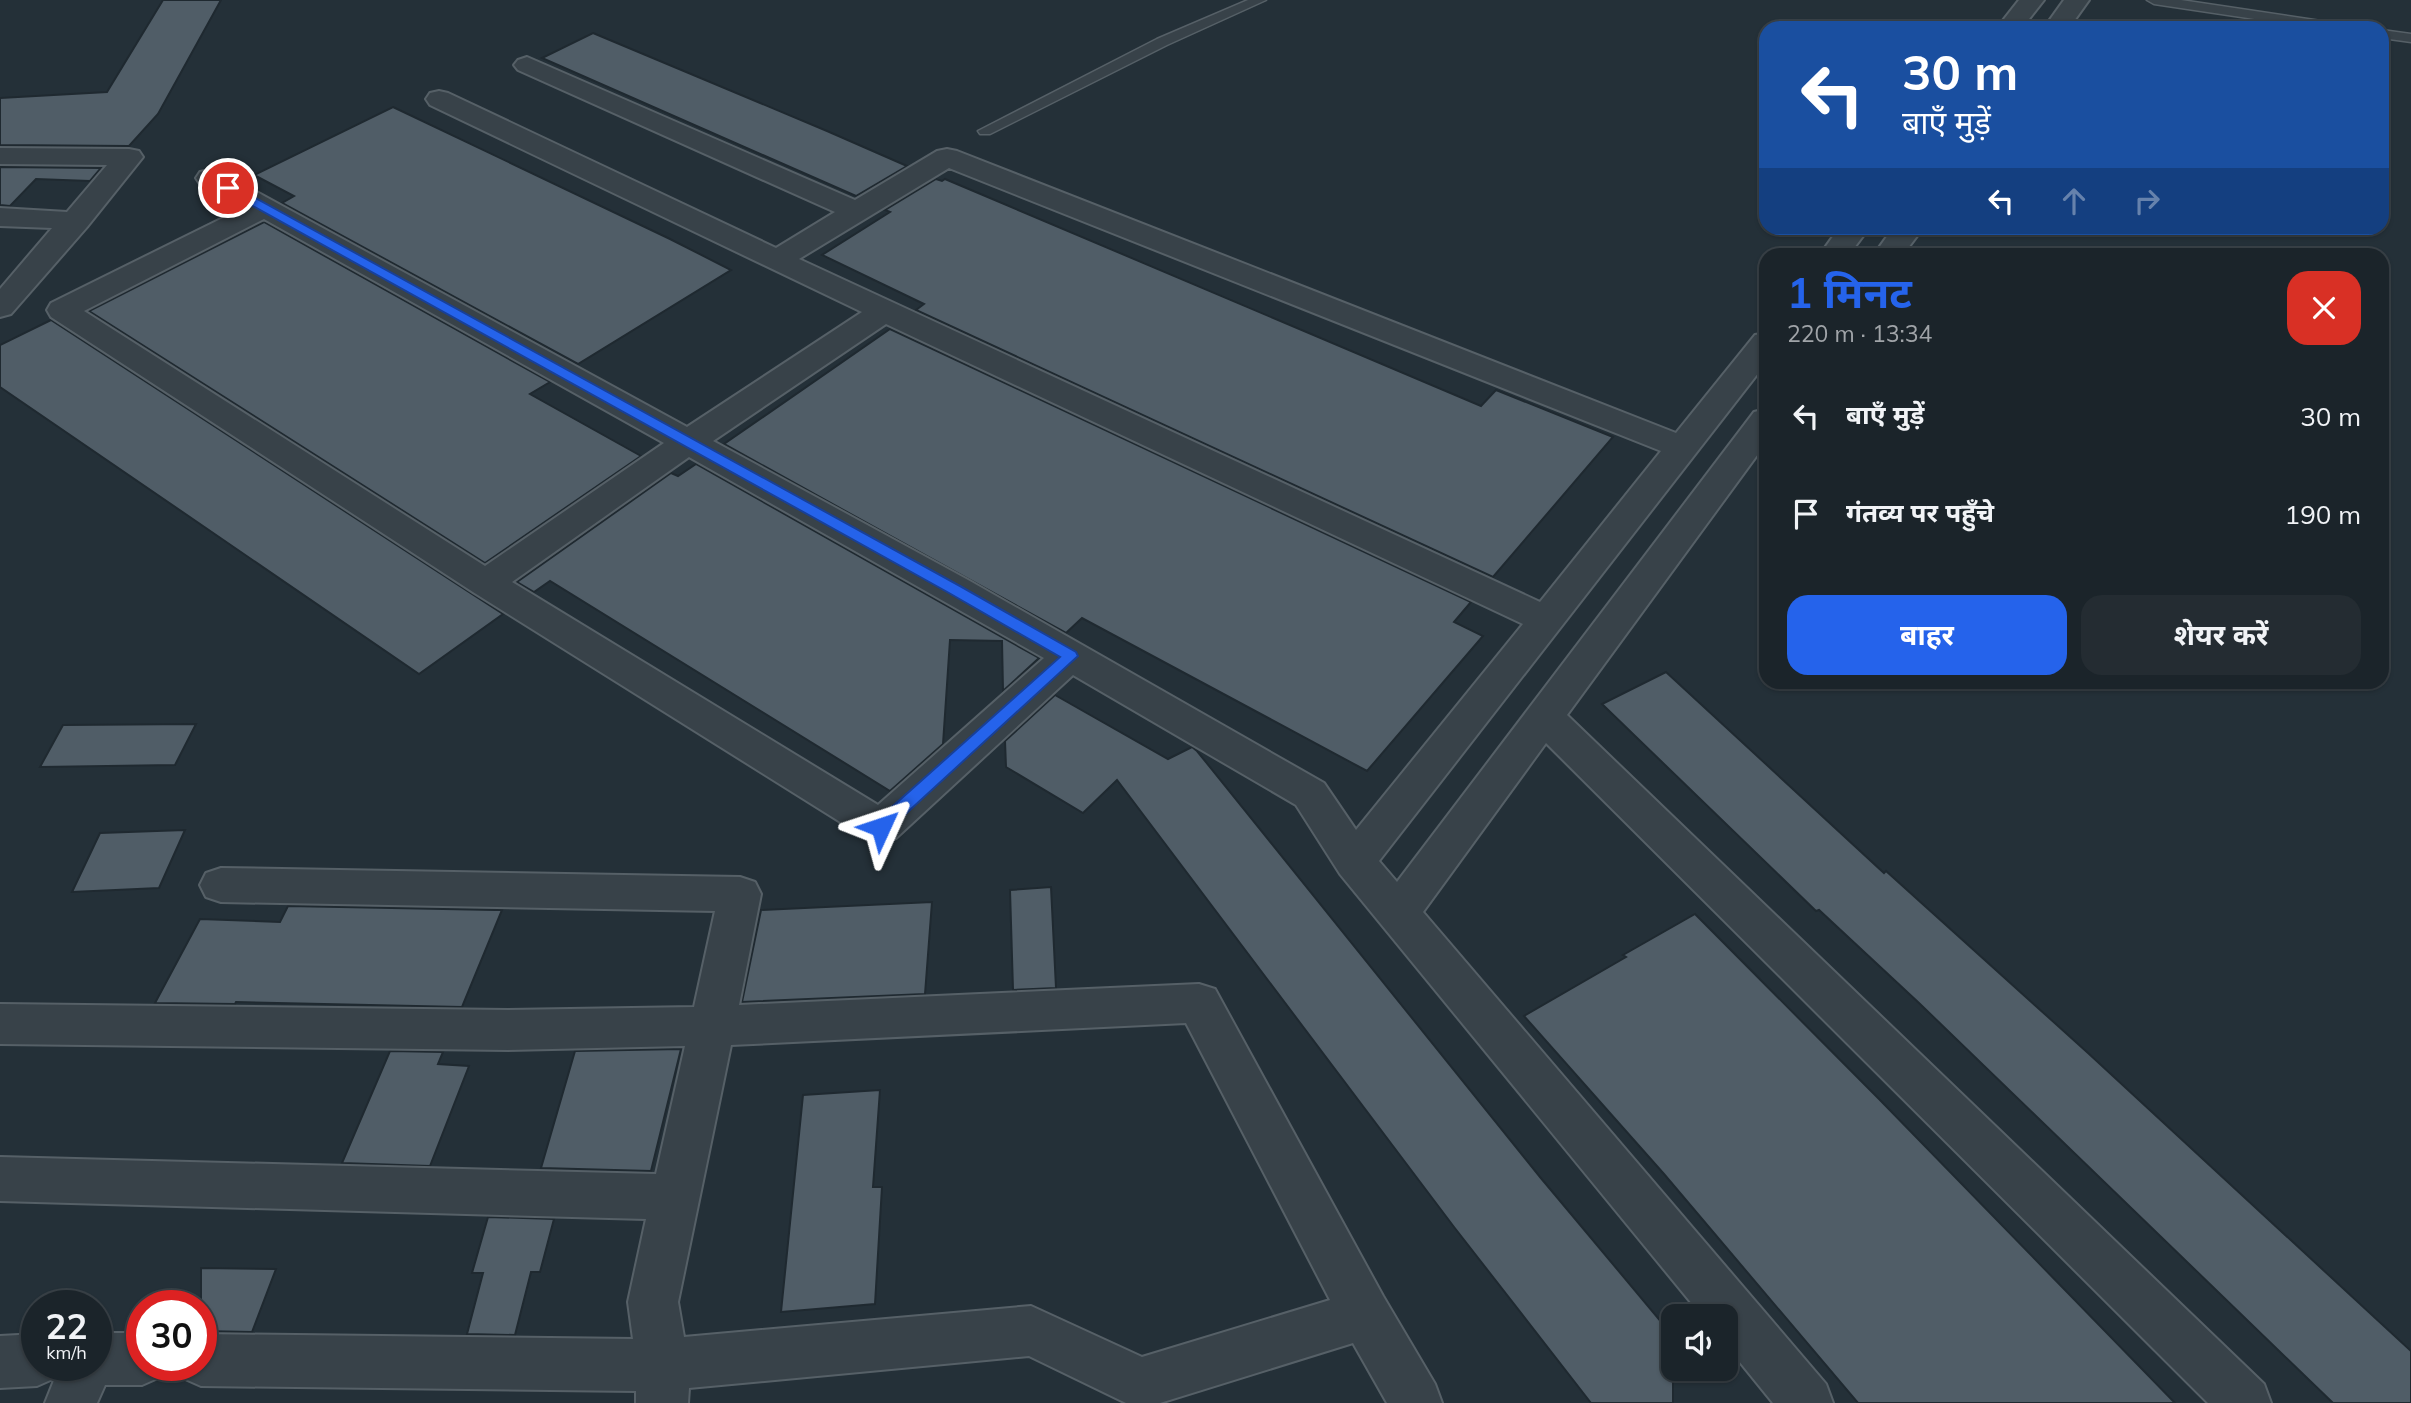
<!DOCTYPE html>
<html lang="hi">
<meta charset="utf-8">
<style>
:root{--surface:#1b242a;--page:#242c32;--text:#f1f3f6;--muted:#a0a4a8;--line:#394147;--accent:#2563eb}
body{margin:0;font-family:Mulish,"Noto Sans Devanagari",sans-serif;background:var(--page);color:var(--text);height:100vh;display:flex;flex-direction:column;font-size:26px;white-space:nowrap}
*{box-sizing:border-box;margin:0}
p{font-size:23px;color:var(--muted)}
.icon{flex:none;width:38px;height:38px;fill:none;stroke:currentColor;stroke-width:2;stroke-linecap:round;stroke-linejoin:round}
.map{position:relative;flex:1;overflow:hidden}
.side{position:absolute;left:1759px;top:248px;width:630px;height:441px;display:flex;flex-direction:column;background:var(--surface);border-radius:21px;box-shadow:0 2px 5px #0004,0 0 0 2px var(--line)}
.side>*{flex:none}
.guide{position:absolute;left:1759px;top:21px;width:630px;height:214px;border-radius:21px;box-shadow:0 2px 5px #0004,0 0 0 2px var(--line);background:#1a4fa0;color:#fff;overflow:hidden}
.controls{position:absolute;left:1661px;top:1304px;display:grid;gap:14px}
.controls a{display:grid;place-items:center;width:77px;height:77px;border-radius:14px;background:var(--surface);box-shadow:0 2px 5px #0004,0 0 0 2px var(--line);font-size:35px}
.speed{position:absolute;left:21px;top:1290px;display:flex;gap:14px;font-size:35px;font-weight:700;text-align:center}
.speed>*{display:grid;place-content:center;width:91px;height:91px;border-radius:50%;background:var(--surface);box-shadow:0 2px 5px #0004,0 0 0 2px var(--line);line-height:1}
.speed small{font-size:18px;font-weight:400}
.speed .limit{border:10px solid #d22;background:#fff;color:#111}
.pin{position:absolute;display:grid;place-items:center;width:60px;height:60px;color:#fff;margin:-30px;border:4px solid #fff;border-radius:50%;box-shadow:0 2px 7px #0007}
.me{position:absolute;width:77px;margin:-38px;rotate:48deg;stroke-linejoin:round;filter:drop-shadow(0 0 5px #0008)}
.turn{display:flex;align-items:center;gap:24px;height:147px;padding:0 28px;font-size:32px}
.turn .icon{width:91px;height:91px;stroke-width:2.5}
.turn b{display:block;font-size:49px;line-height:60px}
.lanes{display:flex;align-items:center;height:66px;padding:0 28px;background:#0003;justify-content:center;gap:35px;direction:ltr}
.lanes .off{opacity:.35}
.round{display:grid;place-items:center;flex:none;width:74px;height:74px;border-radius:21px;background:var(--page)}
.overview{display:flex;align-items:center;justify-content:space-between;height:119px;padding:0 28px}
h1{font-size:42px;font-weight:700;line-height:52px;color:var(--accent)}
.action{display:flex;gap:14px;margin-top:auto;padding:14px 28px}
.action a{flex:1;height:80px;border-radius:21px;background:var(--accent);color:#fff;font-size:28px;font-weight:700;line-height:80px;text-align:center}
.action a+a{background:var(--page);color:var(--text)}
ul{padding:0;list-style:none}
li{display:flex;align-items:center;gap:21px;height:98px;padding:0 28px}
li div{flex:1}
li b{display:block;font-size:26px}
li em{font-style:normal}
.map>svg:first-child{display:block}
.building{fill:#505d67;stroke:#1f2930;stroke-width:2}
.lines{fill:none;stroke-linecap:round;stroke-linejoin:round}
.lane-casing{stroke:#566067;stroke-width:3}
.street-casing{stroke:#566067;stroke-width:4}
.lane{fill:#384249;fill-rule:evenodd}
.street{fill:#384249;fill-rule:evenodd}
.route{fill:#2563eb;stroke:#184099;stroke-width:2}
</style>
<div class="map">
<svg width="2411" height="1403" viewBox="0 0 2411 1403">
<rect width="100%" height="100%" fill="#243038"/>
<g class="building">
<polygon points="163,0 221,0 158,114 129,146 0,145 0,98 107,92"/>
<polygon points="593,33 827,131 907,166 856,196 542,58"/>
<polygon points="393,107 670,239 731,270 578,364 282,203 294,196 254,175"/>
<polygon points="0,167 101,168 90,181 36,179 10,206 0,205"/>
<polygon points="936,179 942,181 945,179 1481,406 1496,390 1613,437 1493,577 916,310 924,304 822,255 890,212 885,210"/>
<polygon points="264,222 550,382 530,394 641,456 485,563 89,311"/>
<polygon points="51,320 472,594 503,614 419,674 0,387 0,345"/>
<polygon points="890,329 1471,602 1454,622 1483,636 1367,771 1082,618 1066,633 724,444"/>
<polygon points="696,464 1039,658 1003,691 1002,641 950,640 943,744 890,791 550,581 534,592 517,582 671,473 678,476"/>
<polygon points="1666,672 1884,873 1886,871 2088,1053 2411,1351 2411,1403 2333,1403 1919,1003 1819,910 1816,911 1602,704"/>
<polygon points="1055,695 1168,759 1192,747 1197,751 1540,1177 1673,1336 1673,1403 1591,1403 1454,1227 1117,780 1083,813 1006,767 1005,741"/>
<polygon points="196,724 175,765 40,767 63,725"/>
<polygon points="185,830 159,888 72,892 100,833"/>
<polygon points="1051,887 1056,988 1013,990 1010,890"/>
<polygon points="932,902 925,994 742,1002 761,910"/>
<polygon points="288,906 495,910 502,910 462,1007 236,1002 235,1004 155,1003 200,919 280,922"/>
<polygon points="1695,914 1879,1099 2175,1403 1858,1403 1664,1174 1524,1016 1626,957 1623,955"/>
<polygon points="681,1049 651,1171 541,1168 575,1051"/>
<polygon points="390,1051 443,1052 438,1064 469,1066 430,1166 342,1163"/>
<polygon points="880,1090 873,1187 882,1187 875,1304 781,1312 803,1095"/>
<polygon points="488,1217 554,1219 540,1272 531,1272 515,1335 467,1334 483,1273 472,1273"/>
<polygon points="201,1268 276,1269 252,1332 201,1331"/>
</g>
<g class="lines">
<g class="lane-casing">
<g id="lane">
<polygon points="1248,0 1266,0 1167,45 990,134 980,134 978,131 1157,39"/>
<polygon points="2147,0 2181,0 2341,24 2348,28 2314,28 2154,4"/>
<polygon points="2382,30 2411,34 2411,42 2382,38"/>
</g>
</g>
<g class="street-casing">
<g id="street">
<polygon points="2019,0 2044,0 2022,28 1997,28"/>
<polygon points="2064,0 2089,0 2069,28 2044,28"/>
<path d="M 527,57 L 855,200 L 937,151 L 947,149 L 957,151 L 1676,433 L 1755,335 L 1766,333 L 1766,363 L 1379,861 L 1397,882 L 1754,412 L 1766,409 L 1766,443 L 1567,715 L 2264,1384 L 2271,1403 L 2208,1403 L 1546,743 L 1423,912 L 1826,1384 L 1833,1403 L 1773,1403 L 1726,1345 L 1726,1316 L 1702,1316 L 1340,874 L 1296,805 L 1073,675 L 896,838 L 881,843 L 866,838 L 473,592 L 51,317 L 47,310 L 51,303 L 243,208 L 200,184 L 196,178 L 200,172 L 210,170 L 220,172 L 687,427 L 862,312 L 430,105 L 426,99 L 430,93 L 439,91 L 448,93 L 776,248 L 835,212 L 518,70 L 514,65 L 518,60 ZM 949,168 L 1661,451 L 1540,602 L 799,259 ZM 264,219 L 664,443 L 485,566 L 84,311 ZM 886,324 L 1523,624 L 1356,830 L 1324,783 L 968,580 L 713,441 ZM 689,457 L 1044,658 L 878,805 L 512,582 Z"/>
<polygon points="0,148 129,149 139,151 143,157 87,227 11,314 0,317 0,289 52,228 0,226 0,208 67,212 107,165 0,164"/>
<polygon points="1839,228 1869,228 1848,256 1819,256"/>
<polygon points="1893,228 1923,228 1902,256 1873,256"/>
<path d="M 221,868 L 740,877 L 755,882 L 761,894 L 739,1005 L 1199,984 L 1215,989 L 1383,1296 L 1435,1384 L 1442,1403 L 1387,1403 L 1353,1343 L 1160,1403 L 1126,1403 L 1029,1356 L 689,1388 L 688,1403 L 636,1403 L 636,1391 L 201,1386 L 183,1378 L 177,1365 L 201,1365 L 201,1334 L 633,1339 L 628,1302 L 646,1219 L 0,1201 L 0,1157 L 656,1174 L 685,1046 L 508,1050 L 0,1044 L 0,1004 L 508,1010 L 694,1007 L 715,911 L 221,902 L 206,897 L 200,885 L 206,873 ZM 1186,1023 L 1330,1300 L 1142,1357 L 1031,1306 L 684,1337 L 678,1302 L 731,1045 Z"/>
<polygon points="96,1333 142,1333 142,1365 165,1365 160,1377 142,1385 105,1385 97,1403 45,1403 55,1378 37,1386 0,1388 0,1336 37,1334 37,1365 96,1365"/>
</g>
</g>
<use href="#lane" class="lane"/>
<use href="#street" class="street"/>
</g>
<polygon class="route" points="224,185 232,185 960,586 1076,652 1078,656 887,831 875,831 872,827 875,822 1060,657 949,593 224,190"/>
</svg>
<div class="controls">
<a><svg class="icon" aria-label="sound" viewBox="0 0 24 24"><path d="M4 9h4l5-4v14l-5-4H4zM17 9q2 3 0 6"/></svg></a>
</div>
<div class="speed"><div>22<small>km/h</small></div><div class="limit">30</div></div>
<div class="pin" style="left:228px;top:188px;background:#d93025"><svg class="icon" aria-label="arrive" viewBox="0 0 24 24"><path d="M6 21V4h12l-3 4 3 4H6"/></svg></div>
<svg class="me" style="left:881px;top:827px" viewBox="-20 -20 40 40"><path d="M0-17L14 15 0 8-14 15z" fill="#2563eb" stroke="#fff" stroke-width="4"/></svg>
<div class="guide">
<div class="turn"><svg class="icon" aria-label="left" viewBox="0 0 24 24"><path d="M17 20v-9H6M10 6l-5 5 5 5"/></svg><div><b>30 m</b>बाएँ मुड़ें</div></div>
<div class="lanes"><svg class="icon" aria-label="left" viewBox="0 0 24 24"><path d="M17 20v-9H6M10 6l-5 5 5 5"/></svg><svg class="icon off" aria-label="ahead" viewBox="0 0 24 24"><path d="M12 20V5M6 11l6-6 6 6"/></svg><svg class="icon off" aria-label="right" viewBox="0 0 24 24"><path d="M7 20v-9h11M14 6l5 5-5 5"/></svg></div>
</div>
<section class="side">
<div class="overview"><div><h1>1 मिनट</h1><p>220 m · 13:34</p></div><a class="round" style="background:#d93025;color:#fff"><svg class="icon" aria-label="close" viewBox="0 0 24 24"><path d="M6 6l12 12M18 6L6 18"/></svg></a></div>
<ul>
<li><svg class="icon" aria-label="left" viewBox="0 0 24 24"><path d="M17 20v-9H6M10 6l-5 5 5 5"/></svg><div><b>बाएँ मुड़ें</b></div><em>30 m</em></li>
<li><svg class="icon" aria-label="arrive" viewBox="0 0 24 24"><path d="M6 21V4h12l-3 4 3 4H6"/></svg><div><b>गंतव्य पर पहुँचे</b></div><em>190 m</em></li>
</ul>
<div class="action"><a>बाहर</a><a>शेयर करें</a></div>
</section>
</div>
